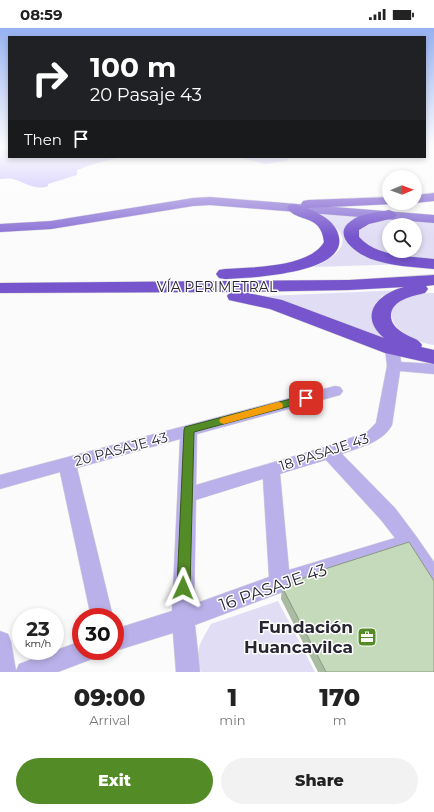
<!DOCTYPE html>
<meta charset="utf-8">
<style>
:root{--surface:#fff;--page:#f2f2f2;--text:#222;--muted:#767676;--accent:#538b26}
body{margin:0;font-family:Montserrat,sans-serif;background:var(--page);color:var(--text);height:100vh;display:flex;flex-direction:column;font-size:15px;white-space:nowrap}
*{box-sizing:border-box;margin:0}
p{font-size:13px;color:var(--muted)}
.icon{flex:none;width:22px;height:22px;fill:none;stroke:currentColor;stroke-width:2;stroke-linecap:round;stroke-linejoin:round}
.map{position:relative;height:644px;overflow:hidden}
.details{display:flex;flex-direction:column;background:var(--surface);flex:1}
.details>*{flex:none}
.guide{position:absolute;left:8px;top:8px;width:418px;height:122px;border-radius:0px;box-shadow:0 2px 6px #0003;background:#202124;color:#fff;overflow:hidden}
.needle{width:26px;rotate:89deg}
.controls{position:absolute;left:382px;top:142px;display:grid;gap:8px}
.controls a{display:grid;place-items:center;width:40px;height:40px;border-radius:50%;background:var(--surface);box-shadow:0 2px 6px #0003;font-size:20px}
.speed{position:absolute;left:12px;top:580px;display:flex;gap:8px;font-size:20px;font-weight:700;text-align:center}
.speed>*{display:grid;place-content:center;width:52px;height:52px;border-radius:50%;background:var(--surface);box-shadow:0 2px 6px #0003;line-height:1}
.speed small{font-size:10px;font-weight:400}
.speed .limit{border:6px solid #d22;background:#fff;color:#111}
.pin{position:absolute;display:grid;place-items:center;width:34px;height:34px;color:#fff;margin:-17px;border-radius:8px;box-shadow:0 2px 6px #0006}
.me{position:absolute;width:44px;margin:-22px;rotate:1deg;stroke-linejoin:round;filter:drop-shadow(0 0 3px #0008)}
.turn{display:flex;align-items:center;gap:14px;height:84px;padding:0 16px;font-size:18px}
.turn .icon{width:52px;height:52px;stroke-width:2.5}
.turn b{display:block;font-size:28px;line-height:34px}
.then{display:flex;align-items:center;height:38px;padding:0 16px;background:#0003;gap:8px;font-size:15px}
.eta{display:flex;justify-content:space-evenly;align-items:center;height:68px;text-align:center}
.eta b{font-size:24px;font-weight:800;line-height:28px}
.action{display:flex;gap:8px;margin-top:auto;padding:8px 16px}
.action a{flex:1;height:46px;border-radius:24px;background:var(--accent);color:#fff;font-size:16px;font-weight:800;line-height:46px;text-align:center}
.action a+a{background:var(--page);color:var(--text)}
.status{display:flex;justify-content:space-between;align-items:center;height:28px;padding:0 20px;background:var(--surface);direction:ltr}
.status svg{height:11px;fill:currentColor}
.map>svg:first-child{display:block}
.green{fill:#e0ddf5;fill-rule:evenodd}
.water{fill:#bbacff}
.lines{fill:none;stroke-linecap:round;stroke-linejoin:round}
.minor-casing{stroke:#d5d5d7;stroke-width:1}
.major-casing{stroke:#d5d5d7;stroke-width:1}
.highway-casing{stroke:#d5d5d7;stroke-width:1}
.minor{fill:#bbb1ea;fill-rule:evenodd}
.major{fill:#886fd5;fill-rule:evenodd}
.highway{fill:#7655cd;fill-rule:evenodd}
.wall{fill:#a9bba0}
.building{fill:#c5daba;stroke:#8a9982}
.route{fill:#538b26;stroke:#365a19}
.slow{fill:#f59e0b}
.labels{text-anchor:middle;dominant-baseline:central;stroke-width:3;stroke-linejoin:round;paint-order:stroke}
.street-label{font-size:14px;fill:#282633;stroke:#fff}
.near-street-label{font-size:17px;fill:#282633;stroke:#fff}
.near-poi-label{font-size:17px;font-weight:bold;fill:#282633;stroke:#fff;text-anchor:end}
</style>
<div class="status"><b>08:59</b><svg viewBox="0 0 49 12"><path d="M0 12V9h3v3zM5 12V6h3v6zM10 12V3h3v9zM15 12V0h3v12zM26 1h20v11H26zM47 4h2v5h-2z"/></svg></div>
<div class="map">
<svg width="434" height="644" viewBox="0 0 434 644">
<rect width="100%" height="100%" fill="#fbfbfb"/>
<g class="green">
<path d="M 312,184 L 371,187 L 360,191 L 351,213 L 409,236 L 313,239 C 319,236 325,234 330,230 C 359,211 332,193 312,184 Z"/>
<path d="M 390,191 L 434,194 L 434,232 L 380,226 L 357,211 L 357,205 C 366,195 377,194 390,191 ZM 389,197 L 415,197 L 415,223 L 389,223 Z"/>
<polygon points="403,262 382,268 375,281 414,322 267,268"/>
<path d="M 434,265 L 434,317 C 418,315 388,302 392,283 C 392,278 395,273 400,270 C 407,267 426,265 434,265 Z"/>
<path d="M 278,573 L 315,644 L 201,644 C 194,621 200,616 211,596 Z"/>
</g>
<g class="water">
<path d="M 0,119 L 9,119 L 9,129 L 120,129 L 97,135 L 77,142 L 77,147 L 48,156 L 48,158 C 36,163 24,154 13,151 C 9,150 4,151 0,151 Z"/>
<polygon points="237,129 286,129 289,132 266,136"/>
</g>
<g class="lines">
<g class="minor-casing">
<g id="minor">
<path d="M 392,316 L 397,317 L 399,320 L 401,334 L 434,336 L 434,346 L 400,343 L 392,397 C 382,415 360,419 342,426 L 395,480 L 416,508 L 434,534 L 434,562 L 427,559 L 405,524 L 280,565 L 195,597 L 200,644 L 176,644 L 173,605 L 115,623 L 114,623 L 115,601 L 172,583 L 180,411 L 77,440 L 113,589 L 91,589 L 60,444 L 0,461 L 0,447 L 335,358 L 340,359 L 343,363 L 340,367 L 197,406 L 196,457 L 325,419 L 367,404 L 376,395 L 387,338 L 385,320 L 387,317 ZM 326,432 L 381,492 L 395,510 L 289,542 L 280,446 ZM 263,451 L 269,549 L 194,576 L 196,472 Z"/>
<polygon points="0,603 8,606 11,614 16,643 19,636 81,613 81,623 95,623 92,631 58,644 0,644"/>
</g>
</g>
<g class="major-casing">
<polygon id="major" points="210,169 434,187 434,195 210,177 193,178 51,201 0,204 0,196 51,193 193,170"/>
</g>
<g class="highway-casing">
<g id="highway">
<polygon points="434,165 434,173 415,175 414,175 415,175 415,167"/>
<path d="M 389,169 L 389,175 L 395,175 L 394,176 L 307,180 C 321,186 337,194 339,210 C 345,246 248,250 225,251 L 219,250 L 216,246 L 219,242 L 225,241 C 252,239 309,240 324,214 C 321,185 297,195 287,180 L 289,177 L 294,176 L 302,178 L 301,176 L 303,173 L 308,172 Z"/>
<path d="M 389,182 L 394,184 L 397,187 L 394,190 L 369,196 L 359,202 L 359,209 C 377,229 409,228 434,231 L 434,241 C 413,239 391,238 371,231 C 356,225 331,207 351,193 C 361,185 377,185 389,182 Z"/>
<path d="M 434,247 L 434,257 L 426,258 L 428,261 L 425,265 C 413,268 389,272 391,290 C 392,297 398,302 405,306 C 411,310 418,310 422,317 L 421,319 L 434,322 L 434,336 L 385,325 L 270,281 L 229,272 L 227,268 L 230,264 L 0,265 L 0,255 L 349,252 ZM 404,259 C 377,266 358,288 384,310 L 282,272 L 243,264 L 349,262 Z"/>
</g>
</g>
<use href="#minor" class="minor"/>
<use href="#major" class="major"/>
<use href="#highway" class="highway"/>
</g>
<polygon class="wall" points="282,559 434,644 318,644 281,571"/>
<polygon class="building" points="409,514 434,553 434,644 326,644 282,559 328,540"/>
<linearGradient id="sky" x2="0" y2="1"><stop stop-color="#96b1f1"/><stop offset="0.57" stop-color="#fdfdfd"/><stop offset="1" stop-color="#fdfdfd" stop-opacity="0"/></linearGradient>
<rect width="434" height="209" fill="url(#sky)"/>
<polygon class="route" points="306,367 311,370 309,373 194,404 190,560 188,565 183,567 179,565 177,560 184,402 185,399"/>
<polygon class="slow" points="278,374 282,375 283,378 282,380 224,396 221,395 219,393 221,390"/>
<defs>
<g id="office-square" transform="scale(1)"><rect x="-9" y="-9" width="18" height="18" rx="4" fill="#538b26" stroke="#fff"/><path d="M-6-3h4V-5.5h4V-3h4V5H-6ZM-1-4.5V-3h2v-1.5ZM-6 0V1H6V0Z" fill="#fff"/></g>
</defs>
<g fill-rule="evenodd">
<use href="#office-square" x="367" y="609"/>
</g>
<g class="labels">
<g class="street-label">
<text x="217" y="259">VÍA PERIMETRAL</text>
<text transform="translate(121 421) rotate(-15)">20 PASAJE 43</text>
<text transform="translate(324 424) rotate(-18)">18 PASAJE 43</text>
</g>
<g class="near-street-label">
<text transform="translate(273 559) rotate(-19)">16 PASAJE 43</text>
</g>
<g class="near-poi-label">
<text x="353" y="599">Fundación<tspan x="353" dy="20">Huancavilca</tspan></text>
</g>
</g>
</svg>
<div class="controls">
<a><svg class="needle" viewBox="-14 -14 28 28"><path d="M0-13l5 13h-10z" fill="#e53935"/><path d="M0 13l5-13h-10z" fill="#767676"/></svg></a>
<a><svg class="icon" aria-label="search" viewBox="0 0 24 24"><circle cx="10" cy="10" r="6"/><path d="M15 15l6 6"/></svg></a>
</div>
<div class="speed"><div>23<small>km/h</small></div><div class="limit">30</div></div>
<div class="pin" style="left:306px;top:370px;background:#d93025"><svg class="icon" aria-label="arrive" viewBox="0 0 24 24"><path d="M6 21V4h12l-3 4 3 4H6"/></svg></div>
<svg class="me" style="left:183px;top:560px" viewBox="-20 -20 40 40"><path d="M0-17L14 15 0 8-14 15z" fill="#538b26" stroke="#fff" stroke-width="4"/></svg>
<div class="guide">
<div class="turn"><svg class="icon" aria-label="right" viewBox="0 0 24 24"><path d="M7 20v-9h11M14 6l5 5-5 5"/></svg><div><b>100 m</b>20 Pasaje 43</div></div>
<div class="then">Then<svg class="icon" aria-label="arrive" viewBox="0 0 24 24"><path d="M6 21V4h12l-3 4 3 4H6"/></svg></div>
</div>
</div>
<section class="details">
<div class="eta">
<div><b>09:00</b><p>Arrival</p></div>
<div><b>1</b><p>min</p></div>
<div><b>170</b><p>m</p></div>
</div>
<div class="action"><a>Exit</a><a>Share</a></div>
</section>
